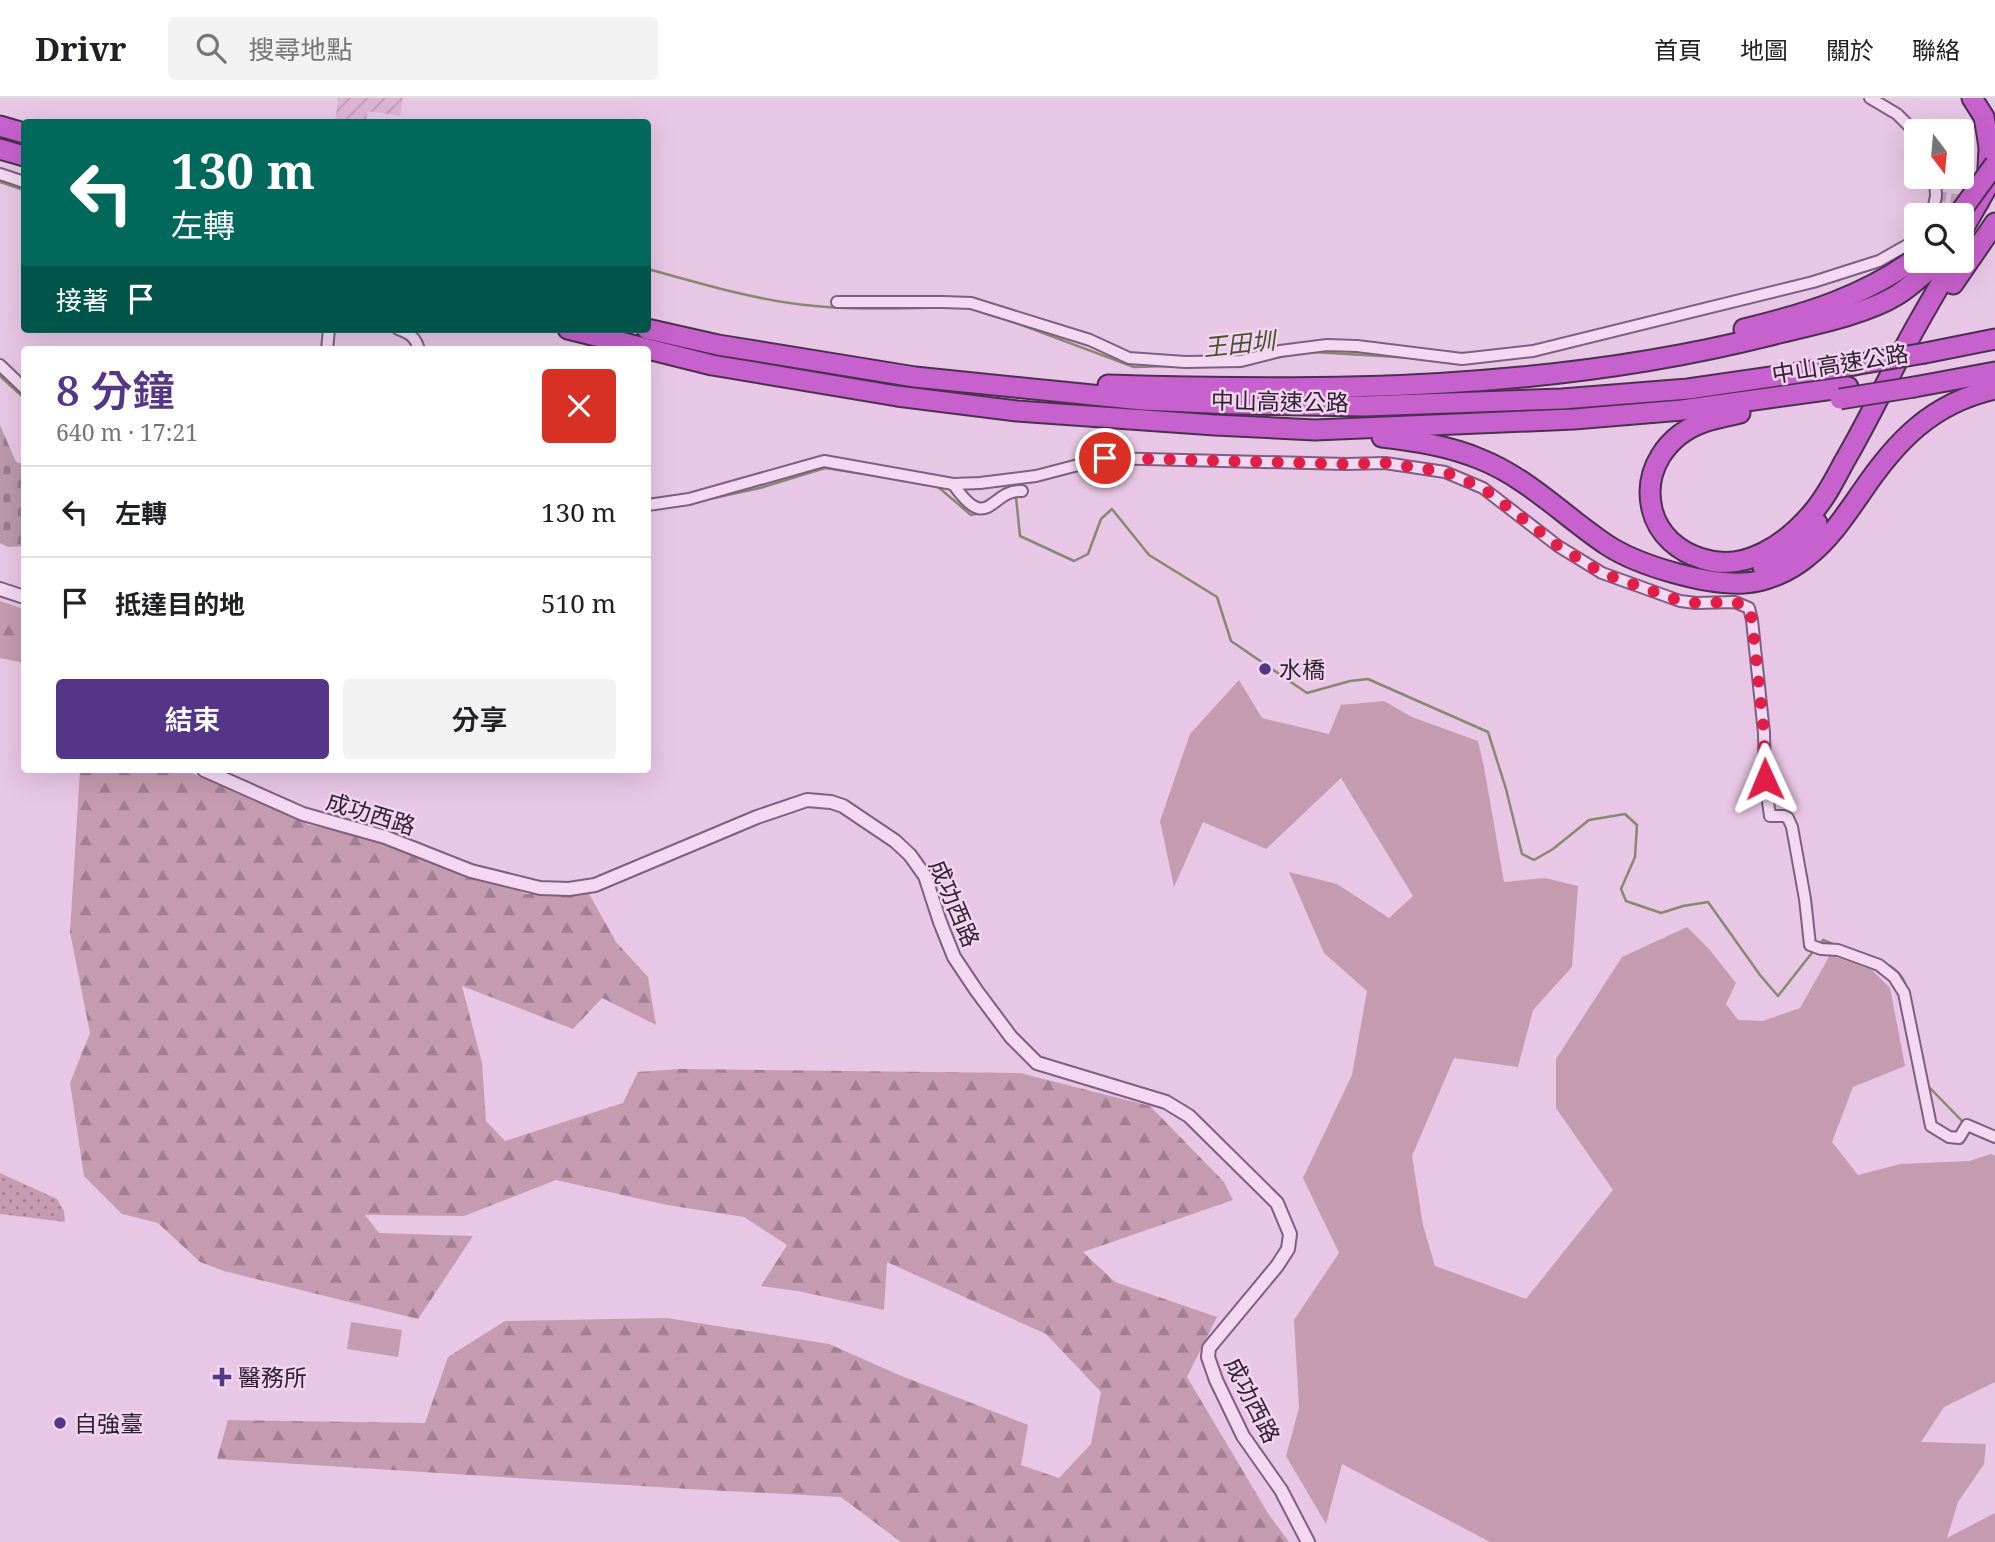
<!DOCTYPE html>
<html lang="zh-TW">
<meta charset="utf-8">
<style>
:root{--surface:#fff;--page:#f2f2f2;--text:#202124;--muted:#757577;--line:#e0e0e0;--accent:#553588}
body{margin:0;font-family:"Noto Serif","Noto Sans TC",serif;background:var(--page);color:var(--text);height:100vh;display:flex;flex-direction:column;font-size:26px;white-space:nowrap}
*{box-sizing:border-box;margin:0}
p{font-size:23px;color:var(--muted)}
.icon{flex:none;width:38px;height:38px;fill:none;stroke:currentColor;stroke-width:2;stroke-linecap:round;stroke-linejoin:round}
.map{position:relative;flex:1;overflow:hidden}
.panel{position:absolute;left:21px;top:248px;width:630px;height:427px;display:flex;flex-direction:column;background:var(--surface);border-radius:7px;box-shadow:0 7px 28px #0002}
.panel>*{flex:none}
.top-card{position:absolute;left:21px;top:21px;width:630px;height:214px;border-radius:7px;box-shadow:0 7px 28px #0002;background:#00695c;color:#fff;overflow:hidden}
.needle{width:46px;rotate:164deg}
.tools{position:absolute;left:1904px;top:21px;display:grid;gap:14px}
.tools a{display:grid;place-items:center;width:70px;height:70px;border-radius:7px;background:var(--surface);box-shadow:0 7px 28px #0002;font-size:35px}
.pin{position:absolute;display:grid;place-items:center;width:60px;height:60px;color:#fff;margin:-30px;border:4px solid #fff;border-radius:50%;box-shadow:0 2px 7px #0007}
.me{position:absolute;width:77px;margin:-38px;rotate:359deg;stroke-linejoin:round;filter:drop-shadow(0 0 5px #0008)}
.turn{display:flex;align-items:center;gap:24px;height:147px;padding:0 35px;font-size:32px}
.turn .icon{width:91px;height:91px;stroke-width:2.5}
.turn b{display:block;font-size:49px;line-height:60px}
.then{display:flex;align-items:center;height:66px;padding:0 35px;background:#0003;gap:14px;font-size:26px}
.round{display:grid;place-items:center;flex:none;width:74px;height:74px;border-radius:7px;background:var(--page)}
.headline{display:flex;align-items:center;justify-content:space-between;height:119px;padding:0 35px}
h1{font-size:42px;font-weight:600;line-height:52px;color:var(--accent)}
.action{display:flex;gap:14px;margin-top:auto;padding:14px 35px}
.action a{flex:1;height:80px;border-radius:7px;background:var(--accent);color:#fff;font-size:28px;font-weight:600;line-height:80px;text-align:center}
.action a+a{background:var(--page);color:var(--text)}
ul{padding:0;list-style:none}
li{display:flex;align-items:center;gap:21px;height:91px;padding:0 35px;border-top:2px solid var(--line)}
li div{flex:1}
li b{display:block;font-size:26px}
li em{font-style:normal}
header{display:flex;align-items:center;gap:42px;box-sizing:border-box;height:98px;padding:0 35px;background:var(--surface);border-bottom:2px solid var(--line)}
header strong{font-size:33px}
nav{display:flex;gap:38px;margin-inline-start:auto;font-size:24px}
.search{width:490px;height:63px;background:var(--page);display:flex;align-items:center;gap:18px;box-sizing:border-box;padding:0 24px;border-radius:7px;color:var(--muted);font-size:26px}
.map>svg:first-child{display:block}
.farmland{fill:url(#farmland-furrows)}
.grass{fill:#c59bb0}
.forest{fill:url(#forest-firs)}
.cemetery{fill:url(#cemetery-stones)}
.park{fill:url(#park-dots)}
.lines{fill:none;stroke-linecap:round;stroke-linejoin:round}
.stream{stroke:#86896f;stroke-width:2.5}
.minor-tunnel{stroke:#c3a5c1;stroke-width:10;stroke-dasharray:10 5;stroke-linecap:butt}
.minor-casing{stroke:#7e5e81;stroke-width:14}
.tertiary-casing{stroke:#7e5e81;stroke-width:16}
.motorway-casing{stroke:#4b314f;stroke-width:23}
.minor{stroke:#f4d8f2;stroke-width:10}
.tertiary{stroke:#f4d8f2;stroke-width:12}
.motorway{stroke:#c761cd;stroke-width:19}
.motorway-bridge-casing{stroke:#4b314f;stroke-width:23;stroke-linecap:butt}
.motorway-bridge{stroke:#c761cd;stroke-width:19}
.route{stroke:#e11d48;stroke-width:12;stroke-dasharray:0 21.6}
.poi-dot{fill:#553588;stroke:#f1d4ee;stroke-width:2.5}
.labels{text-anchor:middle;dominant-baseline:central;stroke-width:5;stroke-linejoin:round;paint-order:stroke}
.street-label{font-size:23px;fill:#312033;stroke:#f1d4ee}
.poi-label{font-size:23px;fill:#312033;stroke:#f1d4ee;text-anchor:start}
.water-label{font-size:24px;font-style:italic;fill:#475131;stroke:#f1d4ee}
</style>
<header>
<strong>Drivr</strong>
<div class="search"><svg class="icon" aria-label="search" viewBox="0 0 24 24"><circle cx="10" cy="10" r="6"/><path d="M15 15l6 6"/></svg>搜尋地點</div>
<nav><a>首頁</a><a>地圖</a><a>關於</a><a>聯絡</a></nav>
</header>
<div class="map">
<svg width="1995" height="1444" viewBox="0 0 1995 1444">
<defs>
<pattern id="farmland-furrows" width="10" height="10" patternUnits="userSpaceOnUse" patternTransform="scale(1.75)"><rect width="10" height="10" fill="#ddb4d4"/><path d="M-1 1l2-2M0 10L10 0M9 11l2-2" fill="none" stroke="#be9ab6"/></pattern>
<pattern id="forest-firs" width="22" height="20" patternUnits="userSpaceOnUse" patternTransform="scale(1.75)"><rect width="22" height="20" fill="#c59bb0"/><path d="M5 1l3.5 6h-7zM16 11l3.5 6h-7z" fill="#a17e90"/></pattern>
<pattern id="cemetery-stones" width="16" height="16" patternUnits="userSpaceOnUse" patternTransform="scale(1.75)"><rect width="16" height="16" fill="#b9a"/><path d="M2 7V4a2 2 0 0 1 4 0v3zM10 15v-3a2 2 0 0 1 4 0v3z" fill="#997c8b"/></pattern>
<pattern id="park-dots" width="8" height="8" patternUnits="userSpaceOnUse" patternTransform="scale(1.75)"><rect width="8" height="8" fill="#c59bb0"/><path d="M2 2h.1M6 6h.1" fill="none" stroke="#a17e90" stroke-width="1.8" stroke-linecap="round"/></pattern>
</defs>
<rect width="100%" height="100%" fill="#e8c6e5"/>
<polygon class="farmland" points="338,0 403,0 400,18 368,13 366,24 335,24"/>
<g class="grass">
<polygon points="1239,582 1262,620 1329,636 1341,607 1384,603 1412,619 1478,643 1484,669 1504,784 1545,780 1578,788 1572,869 1533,912 1518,969 1454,960 1412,1058 1423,1127 1435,1168 1526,1201 1613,1092 1556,1010 1556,961 1622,859 1687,829 1709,851 1736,885 1726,906 1738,922 1763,923 1800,910 1830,857 1872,872 1890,890 1905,968 1853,989 1832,1044 1858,1077 1900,1066 1969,1063 1991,1056 1995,1058 1995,1284 1944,1309 1921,1344 1986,1346 1984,1366 1958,1404 1947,1440 1995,1415 1995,1444 1490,1444 1342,1366 1326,1426 1286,1358 1299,1310 1294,1222 1339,1155 1303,1080 1352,977 1367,893 1324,855 1289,774 1337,786 1389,820 1413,798 1341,680 1266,751 1203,724 1174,789 1160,723 1190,636"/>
<polygon points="351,1224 402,1232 398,1259 347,1251"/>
</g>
<g class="forest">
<polygon points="0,503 24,511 24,565 0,560"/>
<polygon points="80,672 185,672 309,727 395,744 526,796 589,796 616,844 648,879 656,927 602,900 573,931 462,888 482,965 486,1023 505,1043 623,1005 638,974 680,971 1020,975 1150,1008 1224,1084 1233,1102 1083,1154 1115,1184 1217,1219 1187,1279 1269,1417 1289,1444 901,1444 841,1399 689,1391 217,1361 228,1322 425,1325 448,1259 505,1223 667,1220 829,1246 899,1277 1028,1327 1021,1367 1059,1380 1091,1346 1101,1294 1046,1236 887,1164 884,1212 798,1193 761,1188 787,1147 744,1119 667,1107 556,1082 464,1118 365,1117 379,1135 473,1138 418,1221 224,1173 200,1164 158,1125 122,1116 84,1078 70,985 90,935 70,834"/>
</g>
<polygon class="cemetery" points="0,327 16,364 24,366 24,448 8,449 0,445"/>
<polygon class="park" points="0,1075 57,1101 64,1113 65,1124 0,1116"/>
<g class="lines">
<g class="stream">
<polyline points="0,84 24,92"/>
<path d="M 648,171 C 702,186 758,203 815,208 C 858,212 901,211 944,209"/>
<polyline points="1825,185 1839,182"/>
<polyline points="1008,222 1134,269 1171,268"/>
<polyline points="1313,254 1414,260"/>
<polyline points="1248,266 1289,257"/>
<polyline points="0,278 24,300"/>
<polyline points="937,388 971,417 980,415"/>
<polyline points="1013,399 1016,399 1020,438 1074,463 1088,456 1101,421 1112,411 1149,457 1217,499 1231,543 1307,595 1350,583 1368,581 1488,634 1506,691 1522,756 1534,762 1553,751 1589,722 1625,716 1637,727 1635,759 1621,791 1626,803 1661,815 1683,808 1708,804 1760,877 1778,898 1815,851"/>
<polyline points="709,401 760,390 825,370 890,380"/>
<polyline points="1820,846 1823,842 1835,847"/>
<path d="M 1887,867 C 1897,871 1906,882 1907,893"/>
<polyline points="1928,988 1965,1026"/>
</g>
<polyline class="minor-tunnel" points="1936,98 1995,107"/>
<g class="minor-casing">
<g id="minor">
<polyline points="1870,0 1897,16 1916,35"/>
<polyline points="0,76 24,84"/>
<polyline points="1932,117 1936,98 1935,79"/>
<polyline points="837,204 943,204 971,205 1090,242 1129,260 1185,264 1241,263 1280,253 1327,247 1357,248 1462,261 1533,253 1813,184 1879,163 1916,142"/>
<path d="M 398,231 C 409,235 416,239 419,252"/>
<polyline points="327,252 329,231"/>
<polyline points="0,267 24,290"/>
<path d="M 953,386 C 989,438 990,391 1022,393"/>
<polyline points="648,407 689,401 824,363 953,386 980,385 1036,378 1105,360 1346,366 1385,365 1445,374 1483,390 1558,448 1602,475 1680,503 1696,505 1735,504 1749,510 1752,522 1764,635 1765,681 1770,718 1784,718 1788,720 1792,729 1805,801 1810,847 1821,851 1838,852 1879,867 1894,879 1904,895 1931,1028 1949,1039 1959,1040 1967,1027 1995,1039"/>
</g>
</g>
<g class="tertiary-casing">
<g id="tertiary">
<polyline points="0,491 24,499"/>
<polyline points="204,672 303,716 385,739 471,773 540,790 569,791 595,787 757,719 807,702 831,704 843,708 895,743 910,757 925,778 940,824 954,859 976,892 1011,939 1037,965 1166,1004 1189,1018 1277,1105 1290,1136 1288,1151 1277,1168 1209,1250 1208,1259 1216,1282 1243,1338 1281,1392 1308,1444"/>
</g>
</g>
<g class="motorway-casing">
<g id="motorway">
<polyline points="0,28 24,35"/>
<polyline points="0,51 24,58"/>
<polyline points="1962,133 1987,89 1989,50 1987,36 1984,19 1972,0"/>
<polyline points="1953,186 1995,125"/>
<polyline points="568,231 712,267 897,298 1017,313 1215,327 1315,332 1574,321 1682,312 1848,289"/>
<polyline points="647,231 718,247 915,279 1142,302 1234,306 1365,308 1562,301 1688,291 1854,267"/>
<path d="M 1744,231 C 1806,216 1865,198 1916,160"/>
<polyline points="1925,255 1995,241"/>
<path d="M 1108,287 C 1328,294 1552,292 1767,238 C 1806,228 1863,218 1897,197 C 1913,187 1925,175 1938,163"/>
<polyline points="1914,289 1995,274"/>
<path d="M 1740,315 C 1728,318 1716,320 1704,324 C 1667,337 1643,372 1652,411 C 1658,437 1679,454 1703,461 C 1745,475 1787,445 1813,414 C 1826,399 1835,381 1844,364 C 1864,330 1881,295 1899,260 C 1916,227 1935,195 1954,163"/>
<path d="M 1382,339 C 1416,343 1449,348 1480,361 C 1528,380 1565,419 1607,447 C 1639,468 1706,487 1744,485 C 1766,484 1790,473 1807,459 C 1829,442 1845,418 1861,395 C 1896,343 1932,305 1995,291"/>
<path d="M 1763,469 C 1786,458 1801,444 1817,425"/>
</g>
</g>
<use href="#minor" class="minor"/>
<use href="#tertiary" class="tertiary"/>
<use href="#motorway" class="motorway"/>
<g class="motorway-bridge-casing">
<g id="motorway-bridge">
<polyline points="1958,117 1995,66"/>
<polyline points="1854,267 1925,255"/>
<polyline points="1840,301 1914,289"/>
</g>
</g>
<use href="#motorway-bridge" class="motorway-bridge"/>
</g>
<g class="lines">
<polyline class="route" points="1105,360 1346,366 1385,365 1445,374 1483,390 1558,448 1602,475 1680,503 1696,505 1735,504 1749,510 1752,522 1764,635 1765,681"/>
</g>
<g class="poi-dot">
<circle cx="1265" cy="571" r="7"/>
<path d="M218.5 1268.5h7v7h7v7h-7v7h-7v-7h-7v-7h7z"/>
<circle cx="60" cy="1325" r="7"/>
</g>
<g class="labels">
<g class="street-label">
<text transform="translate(1840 265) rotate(-9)">中山高速公路</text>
<text transform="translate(1280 303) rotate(1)">中山高速公路</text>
<text transform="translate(371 715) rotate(17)">成功西路</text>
<text transform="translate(955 805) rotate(67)">成功西路</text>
<text transform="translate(1253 1302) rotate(63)">成功西路</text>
</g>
<g class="poi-label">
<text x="1279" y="571">水橋</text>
<text x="238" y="1279">醫務所</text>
<text x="74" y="1325">自強臺</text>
</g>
<g class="water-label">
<text transform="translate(1239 245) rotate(-6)">王田圳</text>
</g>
</g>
</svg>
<div class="tools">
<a><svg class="needle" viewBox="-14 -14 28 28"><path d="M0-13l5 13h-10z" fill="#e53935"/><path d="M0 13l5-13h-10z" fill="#757577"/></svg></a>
<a><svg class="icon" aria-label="search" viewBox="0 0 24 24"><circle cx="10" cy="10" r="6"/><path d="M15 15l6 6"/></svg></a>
</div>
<div class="pin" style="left:1105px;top:360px;background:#d93025"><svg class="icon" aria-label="arrive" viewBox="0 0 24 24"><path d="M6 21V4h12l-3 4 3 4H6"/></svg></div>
<svg class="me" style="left:1765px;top:681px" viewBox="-20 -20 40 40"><path d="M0-17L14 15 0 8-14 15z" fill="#e11d48" stroke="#fff" stroke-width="4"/></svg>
<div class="top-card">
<div class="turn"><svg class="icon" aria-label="left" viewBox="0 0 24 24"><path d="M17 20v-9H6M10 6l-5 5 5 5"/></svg><div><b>130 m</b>左轉</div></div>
<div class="then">接著<svg class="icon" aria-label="arrive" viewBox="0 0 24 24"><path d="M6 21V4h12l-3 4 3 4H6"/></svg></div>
</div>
<section class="panel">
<div class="headline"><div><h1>8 分鐘</h1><p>640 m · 17:21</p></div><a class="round" style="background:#d93025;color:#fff"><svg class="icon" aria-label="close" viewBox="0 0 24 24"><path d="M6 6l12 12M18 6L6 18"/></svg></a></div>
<ul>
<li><svg class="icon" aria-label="left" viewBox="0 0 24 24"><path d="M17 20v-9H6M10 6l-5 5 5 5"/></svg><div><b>左轉</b></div><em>130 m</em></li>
<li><svg class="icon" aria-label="arrive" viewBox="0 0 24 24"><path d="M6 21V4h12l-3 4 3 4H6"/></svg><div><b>抵達目的地</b></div><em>510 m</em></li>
</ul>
<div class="action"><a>結束</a><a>分享</a></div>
</section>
</div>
